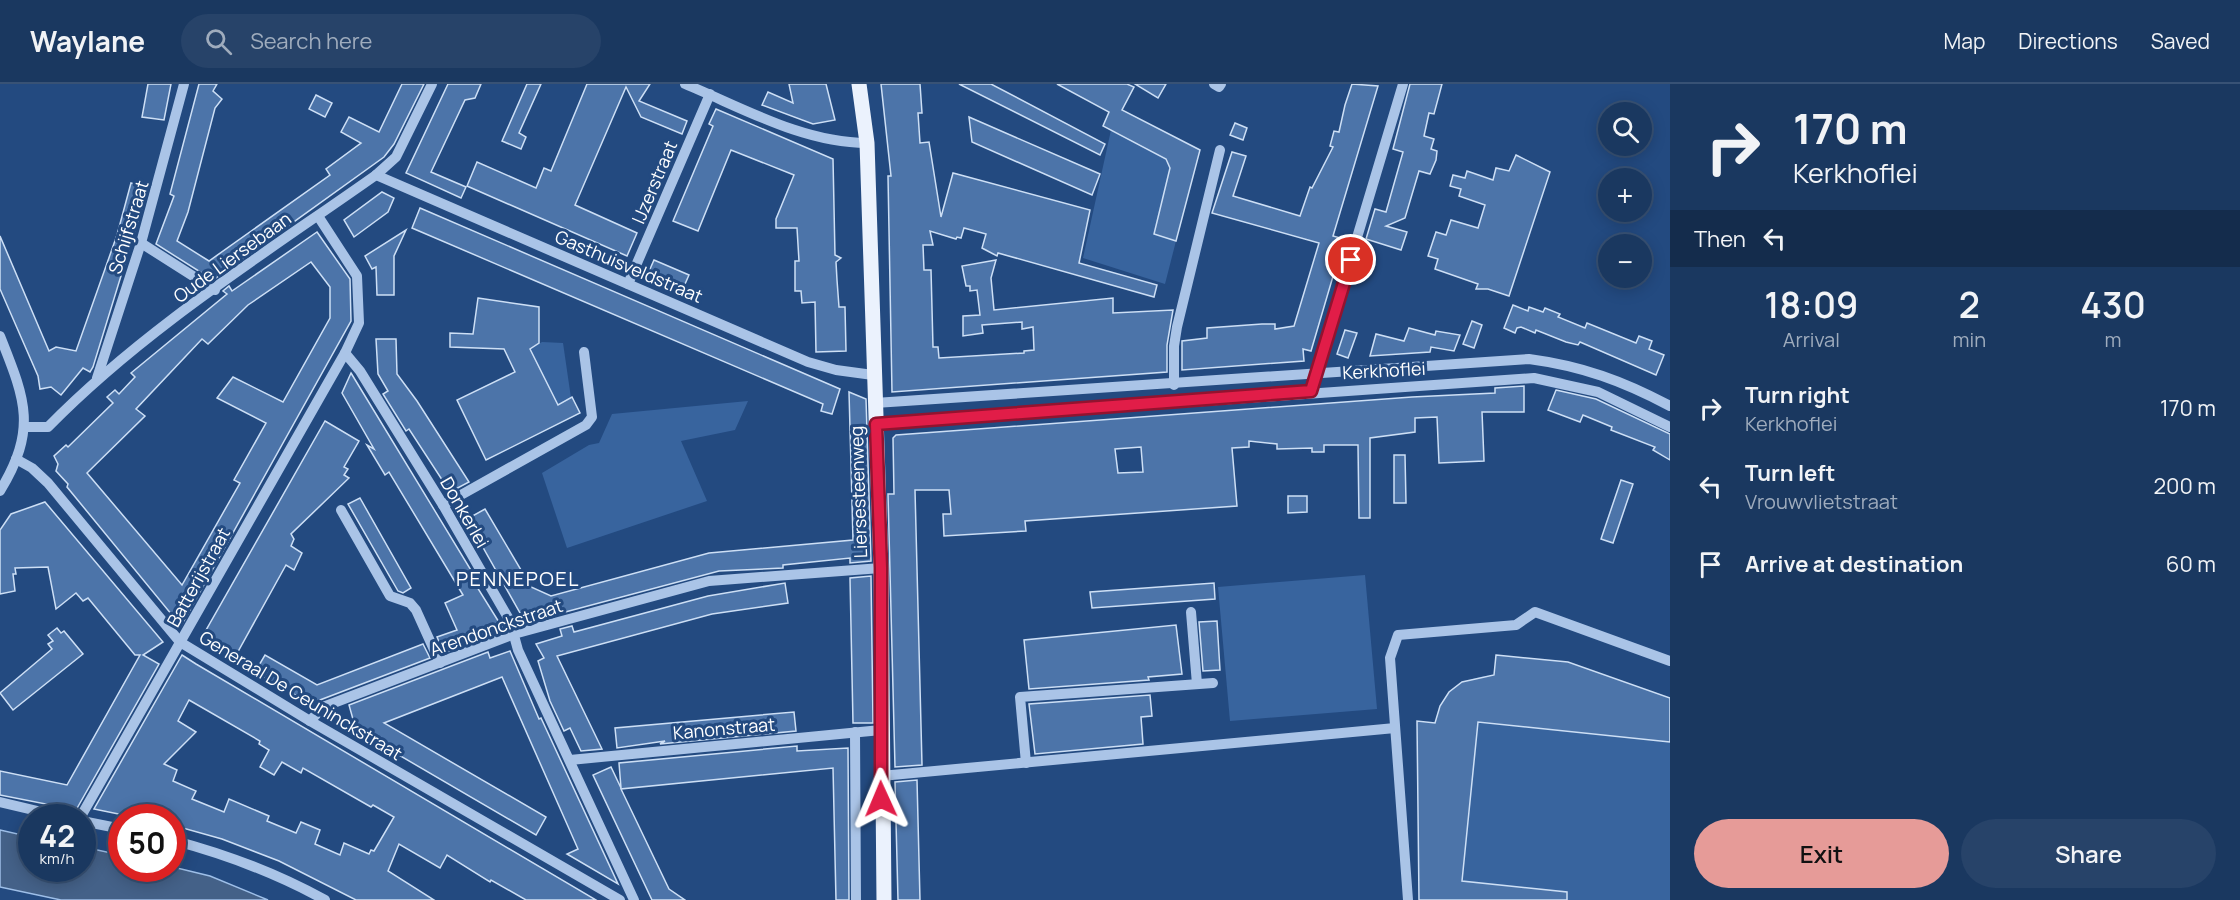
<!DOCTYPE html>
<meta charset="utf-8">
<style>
:root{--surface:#1a3860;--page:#274369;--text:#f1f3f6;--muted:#9facbd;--line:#385275;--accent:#e69b98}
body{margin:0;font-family:Manrope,sans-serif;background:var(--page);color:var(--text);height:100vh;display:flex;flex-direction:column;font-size:22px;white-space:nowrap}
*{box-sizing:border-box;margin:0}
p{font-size:20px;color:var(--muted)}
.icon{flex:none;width:33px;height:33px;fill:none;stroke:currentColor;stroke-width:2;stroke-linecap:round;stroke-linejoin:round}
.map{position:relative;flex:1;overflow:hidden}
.details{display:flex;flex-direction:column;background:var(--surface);width:570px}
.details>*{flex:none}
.hud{background:#1a3860;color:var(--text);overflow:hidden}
.fabs{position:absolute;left:1598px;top:18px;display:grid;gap:12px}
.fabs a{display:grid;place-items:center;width:54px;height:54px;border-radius:50%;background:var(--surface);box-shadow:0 3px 15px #0003,0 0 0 2px var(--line);font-size:30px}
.speed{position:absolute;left:18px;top:720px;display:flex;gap:12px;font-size:30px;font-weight:700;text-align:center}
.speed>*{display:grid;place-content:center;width:78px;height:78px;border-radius:50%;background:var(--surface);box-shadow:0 3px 15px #0003,0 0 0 2px var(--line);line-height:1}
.speed small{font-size:15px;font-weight:400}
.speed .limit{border:9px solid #d22;background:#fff;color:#111}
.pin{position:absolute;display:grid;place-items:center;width:51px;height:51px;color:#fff;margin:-26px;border:3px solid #fff;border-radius:50%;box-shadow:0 2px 6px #0007}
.me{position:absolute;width:66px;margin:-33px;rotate:359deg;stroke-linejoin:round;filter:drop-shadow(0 0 4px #0008)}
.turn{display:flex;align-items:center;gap:21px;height:126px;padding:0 24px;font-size:27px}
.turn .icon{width:78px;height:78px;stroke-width:2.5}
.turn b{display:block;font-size:42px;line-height:51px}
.then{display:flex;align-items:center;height:57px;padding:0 24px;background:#0003;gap:12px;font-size:22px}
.eta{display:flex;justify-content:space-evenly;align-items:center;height:102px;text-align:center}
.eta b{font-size:36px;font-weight:600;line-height:42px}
.button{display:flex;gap:12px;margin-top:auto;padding:12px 24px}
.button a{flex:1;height:69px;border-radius:36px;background:var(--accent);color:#111;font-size:24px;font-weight:600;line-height:69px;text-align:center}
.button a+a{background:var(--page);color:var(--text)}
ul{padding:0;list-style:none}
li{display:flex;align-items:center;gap:18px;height:78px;padding:0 24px}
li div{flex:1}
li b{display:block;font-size:22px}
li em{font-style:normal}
header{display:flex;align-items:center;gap:36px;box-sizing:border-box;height:84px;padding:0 30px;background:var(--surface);border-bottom:2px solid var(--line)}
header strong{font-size:28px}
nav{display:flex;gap:33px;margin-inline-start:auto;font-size:21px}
.search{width:420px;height:54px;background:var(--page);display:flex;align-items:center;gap:15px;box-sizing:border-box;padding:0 21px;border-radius:33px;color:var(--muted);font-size:22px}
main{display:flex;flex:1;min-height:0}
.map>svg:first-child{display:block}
.green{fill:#38649e}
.water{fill:#446188;stroke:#9ebfe8;stroke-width:1.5}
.building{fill:#4c74a9;stroke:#cddff5;stroke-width:1.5;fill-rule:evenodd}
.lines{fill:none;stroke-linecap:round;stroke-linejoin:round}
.minor{stroke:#aac4e7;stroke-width:10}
.major{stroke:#ebf2fd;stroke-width:15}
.route-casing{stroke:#92132f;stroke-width:15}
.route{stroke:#e11d48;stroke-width:10}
.labels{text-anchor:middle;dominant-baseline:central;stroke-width:6;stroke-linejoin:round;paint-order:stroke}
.street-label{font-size:18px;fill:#fff;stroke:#234a80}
.neighbourhood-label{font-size:20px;letter-spacing:1.5px;fill:#fff;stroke:#234a80}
</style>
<header>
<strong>Waylane</strong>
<div class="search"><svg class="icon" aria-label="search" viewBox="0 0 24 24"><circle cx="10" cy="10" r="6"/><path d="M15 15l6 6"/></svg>Search here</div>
<nav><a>Map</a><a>Directions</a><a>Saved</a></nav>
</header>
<main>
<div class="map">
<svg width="1670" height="816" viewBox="0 0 1670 816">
<rect width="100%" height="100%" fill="#234a80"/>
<g class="green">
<polygon points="1111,46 1166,75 1170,84 1154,149 1176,157 1165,200 1083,174"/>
<polygon points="542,258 563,259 571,314 558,321 530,265"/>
<polygon points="748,317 735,346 681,357 707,417 567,464 542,389 589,361 599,359 612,330"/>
<polygon points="1365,491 1377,625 1230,637 1218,503"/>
<path d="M 1496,571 L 1568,578 L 1670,614 L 1670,816 L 1419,816 L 1417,637 L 1435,639 C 1444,607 1461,594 1494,591 Z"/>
</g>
<polygon class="water" points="0,746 31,753 32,784 82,784 83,763 121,771 122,784 173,783 210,792 268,816 61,816 0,803"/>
<g class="building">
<polygon points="148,0 171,0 164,36 142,33"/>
<polygon points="199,0 217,0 213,7 222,15 215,24 188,128 177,157 209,177 330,91 326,85 361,59 341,48 349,33 379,48 402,0 424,0 394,60 384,73 213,196 156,160 174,112 170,110"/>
<polygon points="448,0 481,0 475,14 465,16 431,88 466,103 461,114 406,89"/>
<polygon points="527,0 541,0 519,49 526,53 521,65 502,57"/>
<polygon points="587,0 650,0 639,17 687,37 682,50 641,33 626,3 575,121 637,149 627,172 467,102 477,78 536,104 544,84 551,87"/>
<polygon points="789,0 826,0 835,36 813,40 762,21 768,8 793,19"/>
<polygon points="881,0 920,0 922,29 918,29 920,59 929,58 941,133 953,89 1090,126 1079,179 1157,201 1154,213 998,169 997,172 982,164 986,150 964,144 961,154 957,153 956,155 930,147 933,161 923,161 924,186 931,186 933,263 938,263 939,274 1024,269 1024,267 1034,266 1033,243 1022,245 1022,238 982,241 983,249 963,252 963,232 980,231 977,206 970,207 970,202 966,202 962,182 996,176 991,194 994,226 1113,214 1113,229 1173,226 1167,261 1167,288 892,308 888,92 891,92"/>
<polygon points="959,0 991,0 1105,60 1100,71"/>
<polygon points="1057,0 1127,0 1134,3 1122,26 1200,66 1176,157 1154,150 1170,84 1166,75 1103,42 1109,28"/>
<polygon points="1135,0 1166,0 1158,14"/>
<polygon points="1352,0 1378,2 1333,152 1344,155 1311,267 1303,265 1304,277 1182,286 1182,257 1207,254 1207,244 1262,240 1275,240 1275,245 1294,242 1319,159 1212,129 1232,68 1246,72 1233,112 1300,132 1310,103 1312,104 1333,63 1330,62 1334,47 1339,48 1345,21"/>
<polygon points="1410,0 1442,0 1434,30 1429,29 1424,52 1434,55 1431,65 1437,67 1436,76 1430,90 1419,87 1405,134 1386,142 1407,148 1401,166 1366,155 1375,125 1386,128 1403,68 1393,65"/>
<polygon points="316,11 332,19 325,33 309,25"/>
<polygon points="716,25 833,75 835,171 841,174 836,178 837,196 839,223 845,223 846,267 816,268 815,218 802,219 801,207 795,207 795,177 799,177 797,144 776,144 776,135 794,91 731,66 698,147 673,137 713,42 709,40"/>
<polygon points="969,33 1100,90 1092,111 972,58"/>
<polygon points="1235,39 1247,44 1243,56 1230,51"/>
<polygon points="1516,71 1550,88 1509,212 1488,205 1476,205 1478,200 1435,185 1438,175 1428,172 1436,148 1446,151 1451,136 1478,144 1485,121 1459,112 1461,105 1450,102 1453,91 1465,94 1467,87 1493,96 1496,84 1509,87"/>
<polygon points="131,99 148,104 93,283 90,288 83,284 61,311 51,303 40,305 38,292 0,205 0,152 49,267 56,263 76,267 117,151"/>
<polygon points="382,108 394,114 388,128 354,153 344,136"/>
<polygon points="420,124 840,305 832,330 821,327 823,320 412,144"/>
<polygon points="406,146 394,172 394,211 377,211 376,183 372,185 365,172"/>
<path d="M 317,148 L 350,195 L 351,237 L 181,542 L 67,403 L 68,400 L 56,387 L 58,380 L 54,372 L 66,361 L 68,363 L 113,319 L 107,313 L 115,306 L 119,310 L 135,293 L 131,289 L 227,210 L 223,207 L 229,202 L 232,207 ZM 311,178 L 330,203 L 330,234 L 283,318 L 233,293 L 217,314 L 266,339 L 234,396 L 240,399 L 182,501 L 87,389 L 145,332 L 136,325 L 202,255 L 208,260 L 248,221 Z"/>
<polygon points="654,176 689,191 681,209 646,194"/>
<polygon points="478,214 539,223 539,259 530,265 558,321 572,313 580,329 486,376 457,316 515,288 504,265 450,263 450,249 473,250"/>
<polygon points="1513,221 1528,227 1529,223 1543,228 1545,224 1560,230 1558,233 1585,244 1587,239 1636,259 1639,252 1652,257 1649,265 1664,271 1656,291 1580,258 1578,261 1566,258 1536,246 1535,249 1521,243 1517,244 1515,249 1504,244"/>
<polygon points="1472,237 1482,241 1474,264 1463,260"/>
<polygon points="1409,244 1435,251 1436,247 1460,251 1454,267 1431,263 1430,268 1370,272 1376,250 1404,257"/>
<polygon points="1345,246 1357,249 1348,274 1337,270"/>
<polygon points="376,255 396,255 397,290 417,317 469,398 450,408 409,345 406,347 383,310 388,307 378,290"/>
<polygon points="351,289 480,501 477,503 502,543 482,552 483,554 444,569 437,553 457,546 445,519 463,511 389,388 385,391 367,361 374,365 342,309"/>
<path d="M 1524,302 L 1524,328 L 1482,328 L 1484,377 L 1439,379 L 1437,333 L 1415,334 L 1415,348 L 1370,354 L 1370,434 L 1359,434 L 1358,361 L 1324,361 L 1324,368 L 1312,368 L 1312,364 L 1277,365 L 1277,360 L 1249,357 L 1249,363 L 1232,364 L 1237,422 L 1025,437 L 1026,447 L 944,452 L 943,430 L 951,430 L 949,406 L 915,406 L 922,681 L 895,683 L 888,410 L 894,410 L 893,354 L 896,351 L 1412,313 L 1495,309 L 1495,304 ZM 1141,363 L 1143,388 L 1118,389 L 1115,365 Z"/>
<polygon points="1556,306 1596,315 1670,350 1670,376 1653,366 1655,363 1611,346 1612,343 1583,331 1580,338 1548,326"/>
<polygon points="849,308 866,315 871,477 850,479 850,474 783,481 783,484 719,487 554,531 524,536 467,435 485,425 531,503 551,512 709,469 853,456"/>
<polygon points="325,337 359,357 344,383 348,385 344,391 349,394 291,450 294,455 291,462 302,469 294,486 286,481 235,573 201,555"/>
<polygon points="1394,371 1405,371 1406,419 1394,419"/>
<polygon points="1621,396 1633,400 1613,459 1601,455"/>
<polygon points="1288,412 1307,412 1307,428 1288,429"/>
<polygon points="360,414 411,504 403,509 398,507 348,420"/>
<polygon points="45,418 163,558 143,571 159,580 76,726 0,711 0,687 67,701 140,571 135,571 88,514 83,517 76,509 56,525 48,483 15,484 16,490 13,490 15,507 0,510 0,446 11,430"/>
<polygon points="871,492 873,639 853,639 850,494"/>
<polygon points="785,499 788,519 712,530 557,572 602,665 581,667 570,644 564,647 550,617 538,577 544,574 536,560 562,552 560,545 572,542 574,548 708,512"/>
<polygon points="1214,499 1215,515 1092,524 1090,508"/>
<polygon points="1217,537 1220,586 1203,587 1199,538"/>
<polygon points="1176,541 1182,590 1148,593 1149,596 1029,605 1024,556"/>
<polygon points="57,544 61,549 64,547 83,570 13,626 0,609 52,565 48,560 53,557 48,551"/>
<polygon points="423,560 430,574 320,616 314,622 255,588 265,571 317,601"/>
<polygon points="510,567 539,635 541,634 618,800 567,770 578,765 502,593 384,639 546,733 536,751 356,646 349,621 488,568 490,574"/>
<path d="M 182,571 L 196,580 L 596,816 L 526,816 L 491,796 L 490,798 L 447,771 L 440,784 L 399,760 L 388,787 L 434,816 L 356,816 L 279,777 L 222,755 L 172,741 L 172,734 L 138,734 L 94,725 ZM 189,616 L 260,657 L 259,660 L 269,666 L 260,683 L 274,691 L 282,678 L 301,689 L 303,684 L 371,723 L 373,721 L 394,733 L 374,767 L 371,766 L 369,770 L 344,759 L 340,771 L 315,760 L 320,746 L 301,738 L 296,749 L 267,737 L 269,732 L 229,715 L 224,728 L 192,715 L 196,707 L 173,697 L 177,686 L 164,680 L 196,648 L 178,637 Z"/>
<polygon points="1496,571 1568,578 1670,614 1670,658 1478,638 1462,797 1567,808 1567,816 1419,816 1417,637 1435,639 1440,622 1449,608 1462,598 1494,591"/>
<polygon points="1150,611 1152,632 1141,633 1143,660 1035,670 1029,620"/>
<polygon points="794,628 796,647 660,660 665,657 617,664 615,644"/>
<polygon points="797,662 797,667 848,664 849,816 836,816 833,684 621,705 669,805 685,816 652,816 593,691 611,683 621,704 619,679"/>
<polygon points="917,696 920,816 898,816 895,698"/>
</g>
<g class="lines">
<g class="minor">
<path d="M 685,0 C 743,24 803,59 867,59"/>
<polyline points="1214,0 1219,3 1221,0"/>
<polyline points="376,91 808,278 836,286 873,291"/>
<polyline points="141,159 215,206"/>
<polyline points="628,200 710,10"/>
<path d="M 0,252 C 25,315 38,344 0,407"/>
<polyline points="345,269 360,287 443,421 510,537 518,566 634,816"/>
<polyline points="97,294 141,159 184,0"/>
<polyline points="1174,301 1174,262 1177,243 1220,66"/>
<polyline points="1311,307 1403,0"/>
<path d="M 875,319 L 1529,275 C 1582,282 1623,297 1670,322"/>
<polyline points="876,340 1534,294 1598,308 1670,343"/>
<path d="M 24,343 L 48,343 C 144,245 264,170 376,91 L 396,73 L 432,0"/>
<polyline points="16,375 32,384 48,399 180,558 310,637 620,816"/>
<polyline points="443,421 586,341 592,333 584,268"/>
<polyline points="341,426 390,512 410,519 416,526 440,579"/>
<polyline points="1191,528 1197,600"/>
<polyline points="310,637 323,623 514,550 709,497 881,484"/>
<polyline points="855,648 856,816"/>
<polyline points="570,676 881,646"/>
<polyline points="1026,679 1020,613 1213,599"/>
<polyline points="881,692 1395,644"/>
<polyline points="0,718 67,734"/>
<polyline points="80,734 345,269 359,239 357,192 318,132"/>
<polyline points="82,737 122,745"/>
<path d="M 172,756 C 225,770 278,790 325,816"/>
<polyline points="1408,816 1390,574 1398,551 1516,541 1535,528 1670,577"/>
</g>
<polyline class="major" points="859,0 867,59 881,484 884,816"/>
</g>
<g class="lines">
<g class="route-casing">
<polyline id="route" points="881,715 881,484 876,340 1311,307 1351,176"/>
</g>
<use href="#route" class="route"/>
</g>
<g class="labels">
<g class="street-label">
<text transform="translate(654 98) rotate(-67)">IJzerstraat</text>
<text transform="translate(128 143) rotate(-73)">Schijfstraat</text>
<text transform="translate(232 173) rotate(-36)">Oude Liersebaan</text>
<text transform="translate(629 182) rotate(23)">Gasthuisveldstraat</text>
<text transform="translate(1384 286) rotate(-3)">Kerkhoflei</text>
<text transform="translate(858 408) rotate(-92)">Liersesteenweg</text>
<text transform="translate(465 428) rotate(60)">Donkerlei</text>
<text transform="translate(198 493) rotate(-61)">Batterijstraat</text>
<text transform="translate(496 543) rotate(-19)">Arendonckstraat</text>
<text transform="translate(301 611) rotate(31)">Generaal De Ceuninckstraat</text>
<text transform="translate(724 644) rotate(-5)">Kanonstraat</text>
</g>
<g class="neighbourhood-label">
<text x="518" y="494">PENNEPOEL</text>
</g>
</g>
</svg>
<div class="fabs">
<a><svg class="icon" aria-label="search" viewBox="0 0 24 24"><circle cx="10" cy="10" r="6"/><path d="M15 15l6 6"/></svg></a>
<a>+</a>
<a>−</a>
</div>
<div class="speed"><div>42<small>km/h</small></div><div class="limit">50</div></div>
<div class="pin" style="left:1351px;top:176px;background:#d93025"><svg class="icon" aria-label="arrive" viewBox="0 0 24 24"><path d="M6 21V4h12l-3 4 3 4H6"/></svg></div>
<svg class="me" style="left:881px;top:715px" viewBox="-20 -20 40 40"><path d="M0-17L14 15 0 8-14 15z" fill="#e11d48" stroke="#fff" stroke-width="4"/></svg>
</div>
<section class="details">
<div class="hud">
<div class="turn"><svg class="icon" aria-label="right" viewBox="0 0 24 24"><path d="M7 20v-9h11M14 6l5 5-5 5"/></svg><div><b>170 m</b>Kerkhoflei</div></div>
<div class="then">Then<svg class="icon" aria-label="left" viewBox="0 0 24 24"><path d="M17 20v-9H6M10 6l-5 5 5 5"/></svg></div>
</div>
<div class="eta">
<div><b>18:09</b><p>Arrival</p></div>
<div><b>2</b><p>min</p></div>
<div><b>430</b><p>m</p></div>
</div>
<ul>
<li><svg class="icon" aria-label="right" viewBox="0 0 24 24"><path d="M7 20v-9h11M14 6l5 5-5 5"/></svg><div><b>Turn right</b><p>Kerkhoflei</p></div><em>170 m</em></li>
<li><svg class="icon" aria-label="left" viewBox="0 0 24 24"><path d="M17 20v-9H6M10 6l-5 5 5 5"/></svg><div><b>Turn left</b><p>Vrouwvlietstraat</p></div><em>200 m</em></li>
<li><svg class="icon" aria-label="arrive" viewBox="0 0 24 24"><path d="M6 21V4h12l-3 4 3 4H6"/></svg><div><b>Arrive at destination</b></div><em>60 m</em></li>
</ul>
<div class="button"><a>Exit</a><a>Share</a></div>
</section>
</main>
